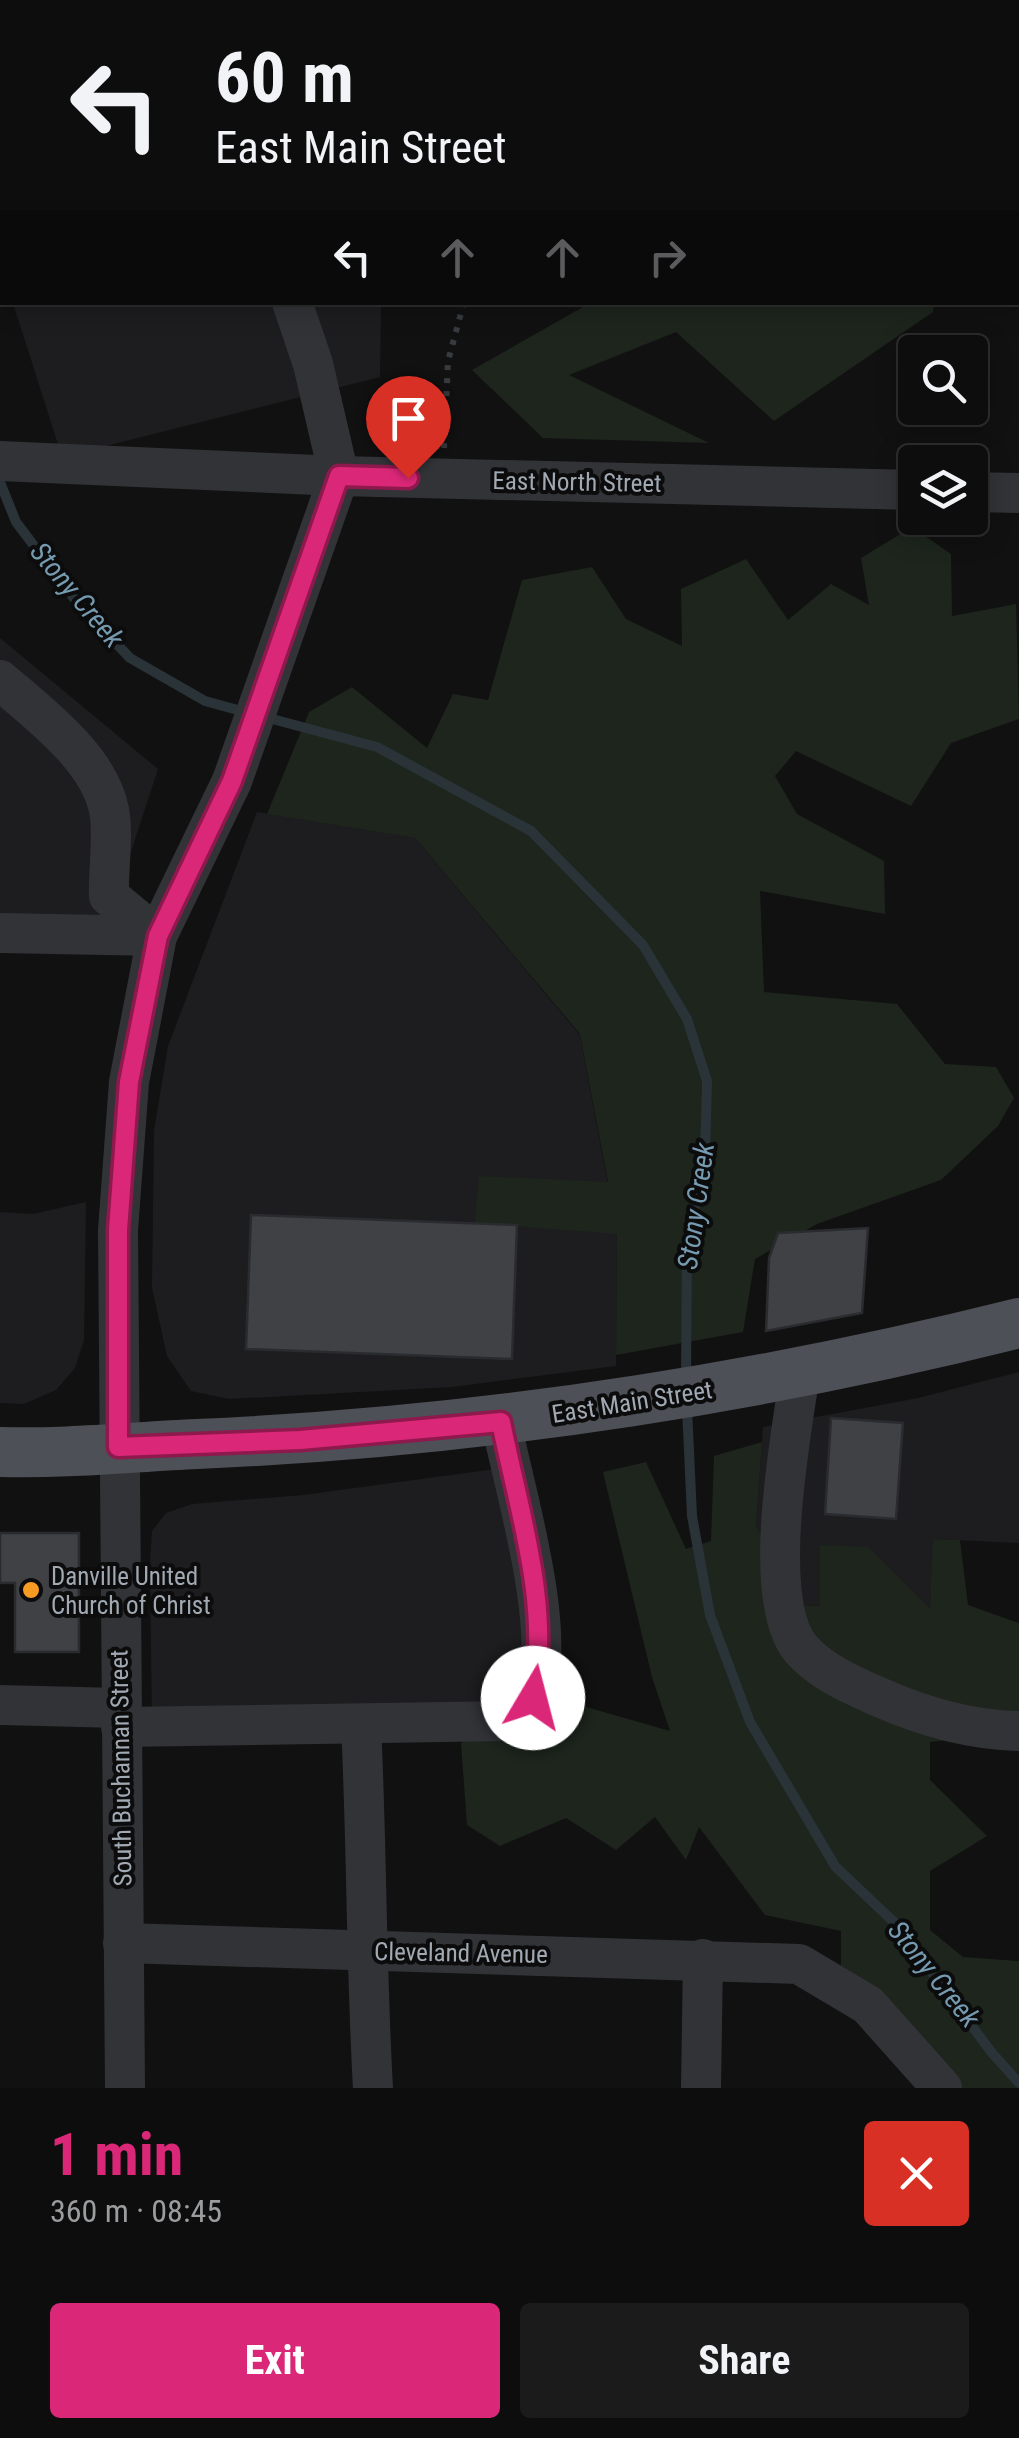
<!DOCTYPE html>
<meta charset="utf-8">
<style>
:root{--surface:#0d0d0e;--page:#1b1b1c;--text:#f1f3f6;--muted:#9a9c9e;--line:#2d2d2e;--accent:#db2777}
body{margin:0;font-family:"Roboto Condensed",sans-serif;background:var(--page);color:var(--text);height:100vh;display:flex;flex-direction:column;font-size:38px;white-space:nowrap}
*{box-sizing:border-box;margin:0}
p{font-size:32px;color:var(--muted)}
.icon{flex:none;width:55px;height:55px;fill:none;stroke:currentColor;stroke-width:2;stroke-linecap:round;stroke-linejoin:round}
.map{position:relative;height:2088px;overflow:hidden}
.sheet{display:flex;flex-direction:column;background:var(--surface);flex:1}
.sheet>*{flex:none}
.banner{position:absolute;left:0px;top:0px;width:1020px;height:305px;box-shadow:0 5px 25px #0003,0 0 0 2px var(--line);background:#0d0d0e;color:var(--text);overflow:hidden}
.tools{position:absolute;left:898px;top:335px;display:grid;gap:20px}
.tools a{display:grid;place-items:center;width:90px;height:90px;border-radius:10px;background:var(--surface);box-shadow:0 5px 25px #0003,0 0 0 2px var(--line);font-size:50px}
.pin{position:absolute;display:grid;place-items:center;width:85px;height:85px;color:#fff;margin:-102px -42px;border-radius:50% 50% 50% 0;rotate:-45deg;box-shadow:0 0 10px #0007}
.pin .icon{rotate:45deg}
.me{position:absolute;width:110px;margin:-55px;rotate:8deg;stroke-linejoin:round;filter:drop-shadow(0 0 8px #0008)}
.turn{display:flex;align-items:center;gap:35px;height:210px;padding:0 50px;font-size:45px}
.turn .icon{width:130px;height:130px;stroke-width:2.5}
.turn b{display:block;font-size:70px;line-height:85px}
.lanes{display:flex;align-items:center;height:95px;padding:0 50px;background:#0003;justify-content:center;gap:50px;direction:ltr}
.lanes .off{opacity:.35}
.round{display:grid;place-items:center;flex:none;width:105px;height:105px;border-radius:10px;background:var(--page)}
.head{display:flex;align-items:center;justify-content:space-between;height:170px;padding:0 50px}
h1{font-size:60px;font-weight:700;line-height:75px;color:var(--accent)}
.action{display:flex;gap:20px;margin-top:auto;padding:20px 50px}
.action a{flex:1;height:115px;border-radius:10px;background:var(--accent);color:#fff;font-size:40px;font-weight:700;line-height:115px;text-align:center}
.action a+a{background:var(--page);color:var(--text)}
.map>svg:first-child{display:block}
.built{fill:#1d1d1f}
.green{fill:#1d251d}
.lines{fill:none;stroke-linecap:round;stroke-linejoin:round}
.stream{stroke:#293338;stroke-width:10}
.building{fill:#3f4145;stroke:#2a2b2e;stroke-width:2.5}
.path{stroke:#373a3e;stroke-width:6;stroke-dasharray:5 8;stroke-linecap:butt}
.minor{stroke:#313337;stroke-width:40}
.major{stroke:#4d5056;stroke-width:50}
.route-casing{stroke:#8e194d;stroke-width:25}
.route{stroke:#db2777;stroke-width:18}
.poi-dot{fill:#f89b23;stroke:#0c0c0d;stroke-width:4}
.labels{text-anchor:middle;dominant-baseline:central;stroke-width:8;stroke-linejoin:round;paint-order:stroke}
.street-label{font-size:25px;fill:#a1a9b3;stroke:#0c0c0d}
.poi-label{font-size:25px;fill:#a1a9b3;stroke:#0c0c0d;text-anchor:start}
.water-label{font-size:28px;font-style:italic;fill:#769bb1;stroke:#0c0c0d}
</style>
<div class="map">
<svg width="1019" height="2088" viewBox="0 0 1019 2088">
<rect width="100%" height="100%" fill="#111112"/>
<g class="built">
<polygon points="0,0 386,0 2,2 2,270"/>
<polygon points="13,303 381,303 380,377 62,457"/>
<polygon points="0,638 158,769 107,925 0,922"/>
<polygon points="257,812 415,838 580,1035 617,1233 616,1366 452,1387 229,1399 191,1391 167,1356 152,1288 154,1131 168,1046"/>
<polygon points="86,1202 84,1340 75,1368 56,1390 24,1404 0,1403 0,1212 33,1214"/>
<polygon points="1019,1372 1019,1543 934,1539 930,1610 799,1605 756,1526 763,1427 918,1398"/>
<polygon points="510,1467 541,1660 507,1721 152,1726 150,1563 152,1531 166,1513 192,1504 303,1495"/>
</g>
<g class="green">
<polygon points="590,303 590,302 934,303 933,312 774,421 676,332 569,375 709,443 543,438 472,370"/>
<polygon points="912,527 951,554 952,616 1016,604 1019,719 951,743 911,806 796,751 775,776 797,814 884,861 885,914 760,891 764,992 897,1004 945,1064 996,1067 1014,1098 998,1126 941,1180 817,1224 755,1259 743,1332 616,1355 617,1234 475,1223 479,1176 608,1182 580,1034 415,838 267,814 309,712 352,687 427,748 453,694 488,700 522,580 592,567 626,619 682,646 681,589 746,559 788,620 831,584 869,605 861,558"/>
<polygon points="762,1442 756,1526 800,1605 820,1606 820,1545 868,1547 930,1609 933,1539 960,1540 968,1605 1019,1623 1019,1723 1012,1732 930,1742 930,1780 987,1836 930,1871 930,1930 963,1957 1019,1961 1019,2088 920,2088 841,1975 841,1931 765,1915 699,1827 686,1860 655,1817 616,1850 566,1818 500,1846 467,1825 461,1743 548,1696 670,1731 652,1677 603,1472 646,1462 686,1549 711,1541 714,1456"/>
</g>
<g class="lines">
<g class="stream">
<polyline points="0,482 16,522 76,601 130,658 205,701 245,712"/>
<polyline points="261,716 377,747 531,831 643,945 687,1019 707,1081 705,1156 687,1244 686,1381"/>
<polyline points="687,1408 692,1516 710,1615 750,1722 835,1866 895,1923 992,2053 1019,2083"/>
</g>
</g>
<g class="building">
<polygon points="251,1215 517,1225 512,1359 246,1349"/>
<polygon points="868,1228 862,1313 766,1331 769,1258 778,1233"/>
<polygon points="831,1418 903,1423 896,1519 825,1514"/>
<polygon points="0,1533 79,1533 79,1652 15,1652 15,1583 0,1583"/>
</g>
<g class="lines">
<g class="path">
<polyline points="625,0 625,2"/>
<polyline points="444,448 448,361 464,302"/>
</g>
<g class="minor">
<polyline points="67,0 71,2"/>
<polyline points="0,461 339,476 915,490"/>
<polyline points="970,492 1019,493"/>
<path d="M 0,680 C 38,713 99,758 109,810 C 114,834 108,871 109,896 L 157,936 L 129,1082 L 118,1230 L 125,2088"/>
<polyline points="0,933 157,936 232,781 339,476 313,364 292,302"/>
<path d="M 796,1373 L 798,1386 C 789,1447 761,1601 801,1649 C 821,1672 852,1685 879,1697 C 924,1717 970,1730 1019,1731"/>
<polyline points="0,1705 120,1708"/>
<path d="M 361,1725 C 367,1846 366,1967 373,2088"/>
<path d="M 121,1727 L 507,1721 C 515,1714 530,1705 534,1695 C 559,1634 514,1488 501,1422"/>
<polyline points="123,1943 799,1964 868,2005 942,2088"/>
<polyline points="701,2088 703,1959"/>
</g>
<path class="major" d="M 0,1452 C 65,1454 131,1447 197,1444 C 477,1432 747,1391 1019,1323"/>
</g>
<g class="lines">
<g class="route-casing">
<path id="route" d="M 408,478 L 339,476 L 232,781 L 158,936 L 129,1082 L 118,1230 L 118,1447 L 300,1440 L 501,1422 C 519,1512 551,1606 533,1698"/>
</g>
<use href="#route" class="route"/>
</g>
<circle class="poi-dot" cx="31" cy="1590" r="10"/>
<g class="labels">
<g class="street-label">
<text transform="translate(577 482) rotate(1)">East North Street</text>
<text transform="translate(632 1402) rotate(-9)">East Main Street</text>
<text transform="translate(121 1768) rotate(-91)">South Buchannan Street</text>
<text transform="translate(461 1953) rotate(1)">Cleveland Avenue</text>
</g>
<g class="poi-label">
<text x="51" y="1576">Danville United<tspan x="51" dy="29">Church of Christ</tspan></text>
</g>
<g class="water-label">
<text transform="translate(77 595) rotate(50)">Stony Creek</text>
<text transform="translate(696 1206) rotate(-82)">Stony Creek</text>
<text transform="translate(934 1974) rotate(51)">Stony Creek</text>
</g>
</g>
</svg>
<div class="tools">
<a><svg class="icon" aria-label="search" viewBox="0 0 24 24"><circle cx="10" cy="10" r="6"/><path d="M15 15l6 6"/></svg></a>
<a><svg class="icon" aria-label="layers" viewBox="0 0 24 24"><path d="M12 4l9 5-9 5-9-5zM3 14l9 5 9-5"/></svg></a>
</div>
<div class="pin" style="left:408px;top:478px;background:#d93025"><svg class="icon" aria-label="arrive" viewBox="0 0 24 24"><path d="M6 21V4h12l-3 4 3 4H6"/></svg></div>
<svg class="me" style="left:533px;top:1698px" viewBox="-20 -20 40 40"><circle r="19" fill="#fff"/><path d="M0-13L10 11 0 6-10 11z" fill="#db2777"/></svg>
<div class="banner">
<div class="turn"><svg class="icon" aria-label="left" viewBox="0 0 24 24"><path d="M17 20v-9H6M10 6l-5 5 5 5"/></svg><div><b>60 m</b>East Main Street</div></div>
<div class="lanes"><svg class="icon" aria-label="left" viewBox="0 0 24 24"><path d="M17 20v-9H6M10 6l-5 5 5 5"/></svg><svg class="icon off" aria-label="ahead" viewBox="0 0 24 24"><path d="M12 20V5M6 11l6-6 6 6"/></svg><svg class="icon off" aria-label="ahead" viewBox="0 0 24 24"><path d="M12 20V5M6 11l6-6 6 6"/></svg><svg class="icon off" aria-label="right" viewBox="0 0 24 24"><path d="M7 20v-9h11M14 6l5 5-5 5"/></svg></div>
</div>
</div>
<section class="sheet">
<div class="head"><div><h1>1 min</h1><p>360 m · 08:45</p></div><a class="round" style="background:#d93025;color:#fff"><svg class="icon" aria-label="close" viewBox="0 0 24 24"><path d="M6 6l12 12M18 6L6 18"/></svg></a></div>
<div class="action"><a>Exit</a><a>Share</a></div>
</section>
